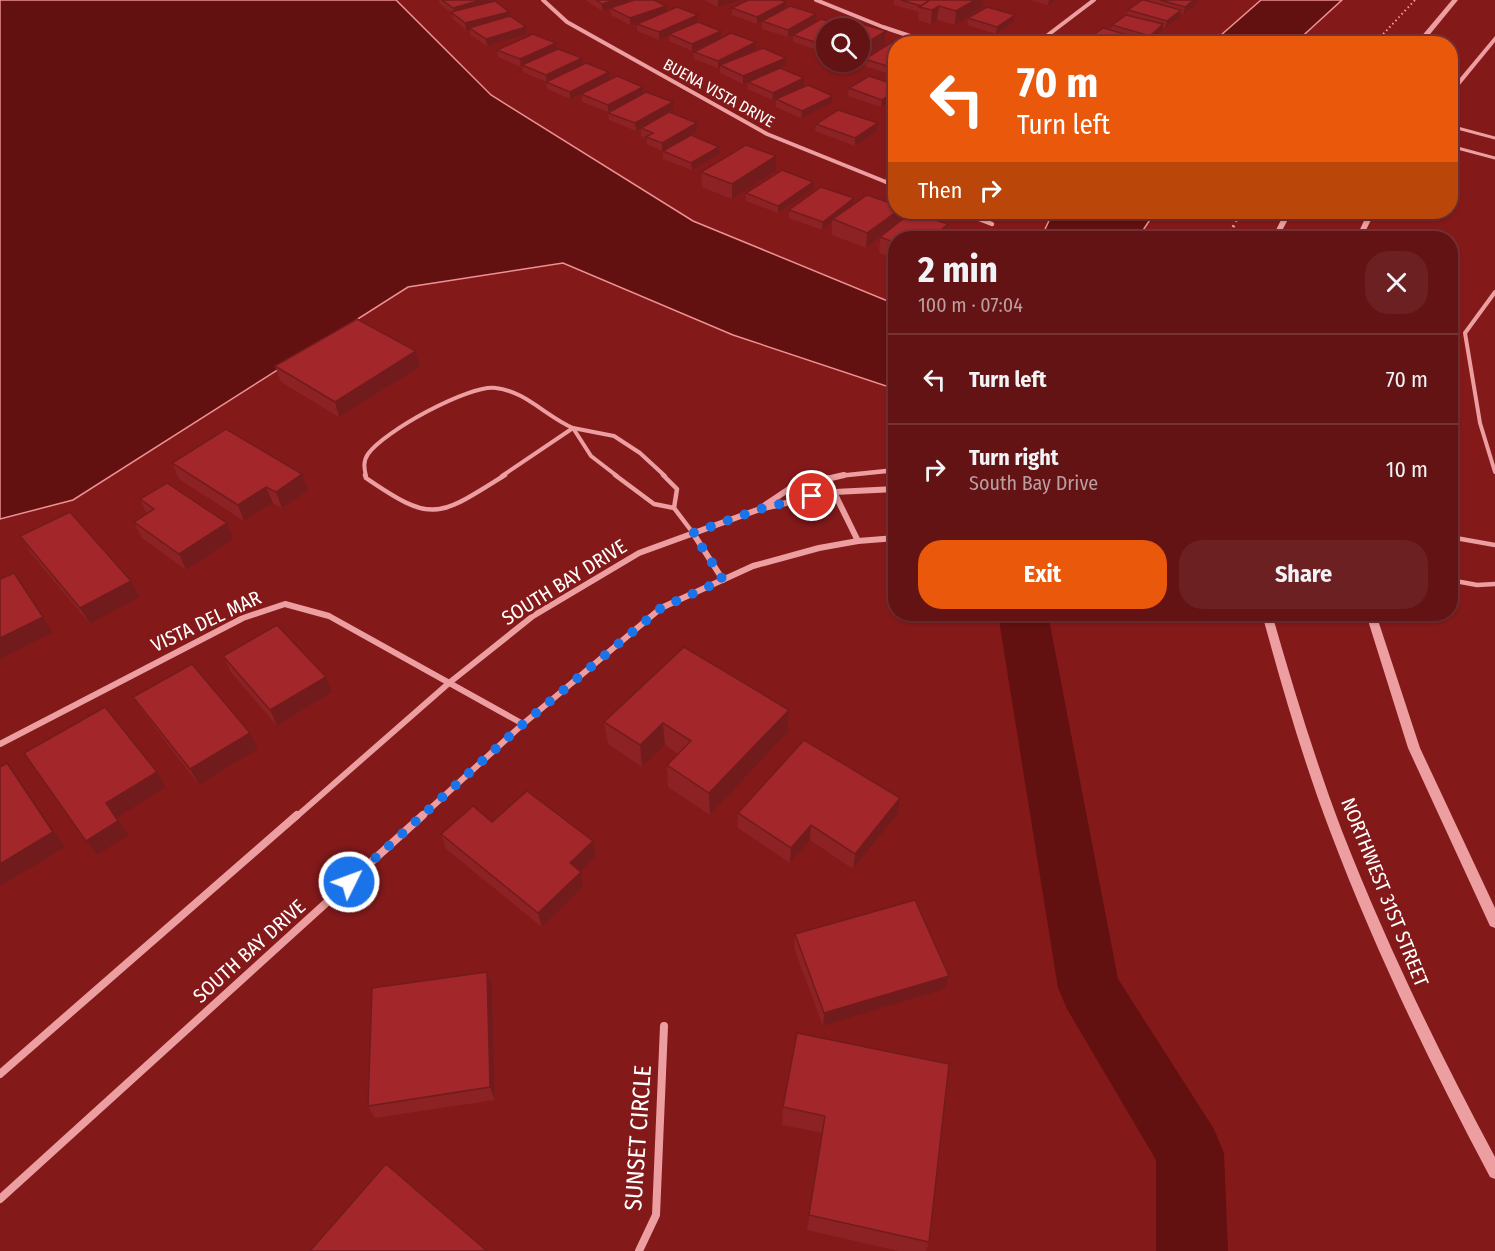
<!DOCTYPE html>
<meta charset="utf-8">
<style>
:root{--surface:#631314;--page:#6c2022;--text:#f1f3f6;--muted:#bb9ea0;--line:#773234;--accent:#ea580c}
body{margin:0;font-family:"Fira Sans Condensed",sans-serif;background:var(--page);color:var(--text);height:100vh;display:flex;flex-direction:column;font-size:22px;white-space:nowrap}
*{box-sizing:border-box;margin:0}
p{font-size:20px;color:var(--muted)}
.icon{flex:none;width:33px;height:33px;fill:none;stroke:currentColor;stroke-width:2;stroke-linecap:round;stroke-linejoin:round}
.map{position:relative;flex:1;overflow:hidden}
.panel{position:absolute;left:888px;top:231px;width:570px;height:390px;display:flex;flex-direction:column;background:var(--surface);border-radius:24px;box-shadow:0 2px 4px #0004,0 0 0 2px var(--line)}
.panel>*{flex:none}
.banner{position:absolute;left:888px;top:36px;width:570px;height:183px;border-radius:24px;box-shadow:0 2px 4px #0004,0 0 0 2px var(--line);background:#ea580c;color:#fff;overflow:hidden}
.fabs{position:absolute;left:816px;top:18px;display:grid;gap:12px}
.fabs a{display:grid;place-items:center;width:54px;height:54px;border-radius:50%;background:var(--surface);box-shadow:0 2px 4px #0004,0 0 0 2px var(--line);font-size:30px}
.pin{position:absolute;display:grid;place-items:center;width:51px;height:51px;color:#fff;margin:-26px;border:3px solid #fff;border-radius:50%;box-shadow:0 2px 6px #0007}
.me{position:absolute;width:66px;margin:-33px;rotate:48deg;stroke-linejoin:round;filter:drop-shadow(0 0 4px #0008)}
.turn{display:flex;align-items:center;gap:21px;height:126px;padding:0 30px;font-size:27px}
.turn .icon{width:78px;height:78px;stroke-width:2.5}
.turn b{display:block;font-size:42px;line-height:51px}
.then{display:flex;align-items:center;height:57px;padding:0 30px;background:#0003;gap:12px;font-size:22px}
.round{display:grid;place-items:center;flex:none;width:63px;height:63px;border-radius:24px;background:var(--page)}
.headline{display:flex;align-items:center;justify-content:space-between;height:102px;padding:0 30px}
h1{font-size:36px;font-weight:700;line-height:45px}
.button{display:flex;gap:12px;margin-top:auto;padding:12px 30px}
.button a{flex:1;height:69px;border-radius:24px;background:var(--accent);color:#fff;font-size:24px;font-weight:700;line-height:69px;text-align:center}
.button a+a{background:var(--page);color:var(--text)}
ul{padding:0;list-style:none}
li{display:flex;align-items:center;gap:18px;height:90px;padding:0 30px;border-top:2px solid var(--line)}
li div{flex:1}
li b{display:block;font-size:22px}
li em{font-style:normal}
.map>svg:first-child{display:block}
.water{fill:#621010;stroke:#ee9194;stroke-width:1.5}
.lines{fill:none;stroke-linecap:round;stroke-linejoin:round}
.canal{fill:#621010;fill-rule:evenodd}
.path-far1{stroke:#ec9ea0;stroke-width:2;stroke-dasharray:1.5 3;stroke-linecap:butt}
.path{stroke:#ec9ea0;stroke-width:3;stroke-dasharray:2 4;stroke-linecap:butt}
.service-far2{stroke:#ec9ea0;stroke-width:3}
.service-far1{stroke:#ec9ea0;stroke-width:4}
.service{stroke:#ec9ea0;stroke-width:4.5}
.minor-far3{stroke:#ec9ea0;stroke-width:4}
.minor-far2{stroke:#ec9ea0;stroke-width:4.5}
.minor-far1{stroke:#ec9ea0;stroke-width:6}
.minor{stroke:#ec9ea0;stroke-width:8}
.tertiary{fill:#ec9ea0;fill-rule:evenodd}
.wall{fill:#8c2224}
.shaded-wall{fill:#721b1d}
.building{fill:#a3272a;stroke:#721b1d;stroke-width:1.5}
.route{stroke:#1a73e8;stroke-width:10;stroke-dasharray:0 18}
.labels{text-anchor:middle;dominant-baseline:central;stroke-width:6;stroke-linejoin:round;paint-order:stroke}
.far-street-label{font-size:16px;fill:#fff;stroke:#84191a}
.street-label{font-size:20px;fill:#fff;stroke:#84191a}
.near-street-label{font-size:24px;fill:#fff;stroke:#84191a}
</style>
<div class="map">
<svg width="1495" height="1251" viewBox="0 0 1495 1251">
<rect width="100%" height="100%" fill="#84191a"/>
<g class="water">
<polygon points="0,0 396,0 491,95 693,221 895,304 895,389 733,335 563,263 408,287 73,500 0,519"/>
<polygon points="1261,0 1342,0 1295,43 1212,43"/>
<polygon points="1053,212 1155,212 1138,238 1041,238"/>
</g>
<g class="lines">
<polygon class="canal" points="998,614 1048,614 1118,979 1214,1129 1224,1153 1228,1251 1156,1251 1156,1160 1067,1009 1058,988"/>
<polyline class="path-far1" points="1374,44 1415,0"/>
<polyline class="path" points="1228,238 1240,212"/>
<g class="service-far2">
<polyline points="1450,126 1495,138"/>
<polyline points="1450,146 1495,158"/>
</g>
<g class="service-far1">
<polyline points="1495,292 1465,333 1480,423 1495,472"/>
<polyline points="573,428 614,436 640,453 665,476"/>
<polyline points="573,428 591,456 617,476"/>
<path d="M 366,476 C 364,468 363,461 368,454 C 383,432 469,384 496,388 C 525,391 547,417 573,428"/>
<polyline points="502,476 573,428"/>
</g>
<g class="service">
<path d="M 365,475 L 366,478 C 433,524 438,517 505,475"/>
<polyline points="615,475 654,504 674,508 693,533"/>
<polyline points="663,475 677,489 674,508"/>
<polyline points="1450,537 1495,545"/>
<polyline points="1450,580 1477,585 1495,584"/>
</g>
<g class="minor-far3">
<polyline points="543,0 567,22 767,134 896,186"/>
<polyline points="816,0 883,27 934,44"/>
<polyline points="1036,44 1094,0"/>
<polyline points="886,182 896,173"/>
</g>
<g class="minor-far2">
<polyline points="961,212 992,224"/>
<polyline points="838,476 896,470"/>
</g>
<g class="minor-far1">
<polyline points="827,478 858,541"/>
<polyline points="765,505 792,487 844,475"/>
<polyline points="693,533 723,580"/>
<polyline points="0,744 243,618 285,604 329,616 523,724"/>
<polyline points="296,817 449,683 533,616 639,553 760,509 834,492 896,489"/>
<polyline points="421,817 523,724 661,608 753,566 819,548 858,541 896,538"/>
</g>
<g class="minor">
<polyline points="0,1074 297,815"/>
<polyline points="0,1199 423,815"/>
<polyline points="639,1251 656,1215 664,1026"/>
</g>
<g class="tertiary">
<polygon points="1452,0 1458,0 1422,44 1415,44"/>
<polygon points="1495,36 1495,42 1450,97 1450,90"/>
<polygon points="1285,212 1292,212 1278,238 1272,238"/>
<polygon points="1368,212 1375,212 1362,238 1356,238"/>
<path d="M 1262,614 L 1272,614 C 1293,687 1315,760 1342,831 C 1386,943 1438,1051 1495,1157 L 1495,1179 L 1490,1177 C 1430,1064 1375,950 1330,831 C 1303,760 1282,687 1262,614 Z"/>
<polygon points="1366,614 1376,614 1420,748 1495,908 1495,928 1490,926 1408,748"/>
</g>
</g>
<g class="wall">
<polygon points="439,0 493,0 493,2 509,12 509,16 526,27 527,34 487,46 470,35 470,30 466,30 453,19 452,13 440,4"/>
<polygon points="587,0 654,0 666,6 666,12 698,15 698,22 721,31 721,38 756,42 756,49 742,56 786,58 786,65 780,68 804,86 772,100 748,89 748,82 773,71 743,84 720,73 720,68 718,68 694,59 694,52 717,41 692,51 669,41 669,35 659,40 637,31 637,24 648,19 630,25 611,15 610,8 602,11 587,1"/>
<polygon points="704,0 742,0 718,7"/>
<polygon points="894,0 984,0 983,7 955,25 937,20 931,24 918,20 919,12 894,5"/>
<polygon points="1030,0 1056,0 1048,5"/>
<polygon points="1141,0 1198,0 1197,4 1183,14 1180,13 1179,17 1165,28 1163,27 1162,31 1149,43 1145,42 1145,44 1087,44 1088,39 1111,30 1112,25 1127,15 1128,10"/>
<polygon points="786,2 786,8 757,24 732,15 732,8"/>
<polygon points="1015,15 1014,22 996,34 967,25 968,18"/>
<polygon points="821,19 848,27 848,28 858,23 886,31 885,45 860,61 860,28 826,28 826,59 822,57 822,50 821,51 793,42 793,35"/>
<polygon points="762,21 816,21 788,37 762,29"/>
<polygon points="896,44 896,73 893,75 865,66 865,59"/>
<polygon points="557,49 583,64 609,72 610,80 570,99 547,89 546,82 523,72 522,66 521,67 498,57 497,50"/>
<polygon points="835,62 858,62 850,67"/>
<polygon points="896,85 881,107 848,96 849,88"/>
<polygon points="643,87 644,93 673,110 636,131 609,120 608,112 582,102 581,94"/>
<polygon points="833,96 832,103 801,118 776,107 776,99"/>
<polygon points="697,123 697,131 662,151 647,144 647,138 641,136 641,128"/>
<polygon points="816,124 877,131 855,146 815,131"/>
<polygon points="719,147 720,154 692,170 663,159 663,151"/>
<polygon points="776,171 732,199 702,187 701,172"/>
<polygon points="813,190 778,213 746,201 746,193"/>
<polygon points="854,198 853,205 901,212 900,221 948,224 946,238 896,238 896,259 879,253 880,238 866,248 832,235 832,222 822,230 789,218 789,210"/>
<polygon points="416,351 420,367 339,417 281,382 275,366"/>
<polygon points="172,463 308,491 282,508 273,503 244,521 179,479"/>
<polygon points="140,499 233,539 186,570 142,538 134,522 147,514"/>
<polygon points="20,536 131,581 140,597 90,624 30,552"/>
<polygon points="223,656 332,692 277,726 231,672"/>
<polygon points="133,697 250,733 258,749 199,785 143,712"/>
<polygon points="789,710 788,732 710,815 668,787 667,765 678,754 665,745 642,767 608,744 604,722"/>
<polygon points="900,798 898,814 853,869 810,840 790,863 738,828 738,813"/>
<polygon points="492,822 596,856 580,871 583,887 542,927 446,849 441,834"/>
<polygon points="795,934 945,989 823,1026 794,948"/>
<polygon points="492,985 495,1100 375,1118 368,1106"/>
<polygon points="797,1033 929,1242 926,1251 898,1251 807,1230 823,1133 782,1125 783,1107"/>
</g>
<g class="shaded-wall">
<polygon points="481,0 493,0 493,4 454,15 453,8"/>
<polygon points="615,0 640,0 602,11 602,4"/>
<polygon points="718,0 742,0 718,7"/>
<polygon points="975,0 984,0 983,7 955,25 956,11"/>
<polygon points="1049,0 1056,0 1048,5"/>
<polygon points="1194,0 1198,0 1197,4 1183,14 1185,7"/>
<polygon points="786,2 786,8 757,24 757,17"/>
<polygon points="666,6 666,13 630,25 630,18"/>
<polygon points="939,6 937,20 931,24 932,10"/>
<polygon points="1181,10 1179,17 1165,28 1167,21"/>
<polygon points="509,12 510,19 469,28 470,30 466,30 465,23"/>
<polygon points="816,14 816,21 788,37 788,30"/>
<polygon points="698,15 698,23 659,40 659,32"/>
<polygon points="1015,15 1014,22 996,34 997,27"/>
<polygon points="1163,24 1162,31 1149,43 1150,36"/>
<polygon points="526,27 527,34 487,46 486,39"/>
<polygon points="721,31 721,39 692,51 692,44"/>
<polygon points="886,31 885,45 860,61 860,47"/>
<polygon points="756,42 756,49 722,66 720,65 720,68 718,68 718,61"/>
<polygon points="556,43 557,50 521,67 520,59"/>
<polygon points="582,58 583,65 547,82 546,75"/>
<polygon points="786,58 786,65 743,84 743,76"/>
<polygon points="850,62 858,62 850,67"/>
<polygon points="896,66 896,73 893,75 893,68"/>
<polygon points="609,72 610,80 570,99 570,92"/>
<polygon points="804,78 804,86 772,100 773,93"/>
<polygon points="643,87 644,94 608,112 608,105"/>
<polygon points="896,91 896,98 881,107 882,100"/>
<polygon points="833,96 832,103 801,118 802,111"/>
<polygon points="673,102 673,110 636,131 635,123"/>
<polygon points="697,123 697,131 662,151 662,143"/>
<polygon points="878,123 877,131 855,146 855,138"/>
<polygon points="719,147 720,154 692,170 691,163"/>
<polygon points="776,156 776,171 732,199 732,184"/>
<polygon points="813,182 813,190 778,213 778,206"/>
<polygon points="854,198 853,206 833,219 832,222 822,230 823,222"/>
<polygon points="896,212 901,212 900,223 866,248 867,233"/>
<polygon points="948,224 946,238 931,238"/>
<polygon points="416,351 420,367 339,417 335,402"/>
<polygon points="302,474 308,491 282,508 276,492"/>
<polygon points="266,487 273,503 244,521 238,505"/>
<polygon points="227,523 233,539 186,570 179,554"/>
<polygon points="131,581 140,597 90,624 80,608"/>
<polygon points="43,617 53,632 0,659 0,638"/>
<polygon points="326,677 332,692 277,726 270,710"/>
<polygon points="789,710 788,732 710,815 709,793"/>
<polygon points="663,723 665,745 642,767 640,745"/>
<polygon points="250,733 258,749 199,785 190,769"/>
<polygon points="7,763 18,778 65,847 0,886 0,864"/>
<polygon points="157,772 166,787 116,818 106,803"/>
<polygon points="900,798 898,814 853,869 855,854"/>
<polygon points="118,821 129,835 97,855 86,841"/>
<polygon points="811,825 810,840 790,863 791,848"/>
<polygon points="593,841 596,856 573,878 570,863"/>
<polygon points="581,872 583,887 542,927 538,913"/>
<polygon points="487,972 492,985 495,1100 490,1087"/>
<polygon points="949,976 945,989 823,1026 824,1013"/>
</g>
<g class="building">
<polygon points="442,0 481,0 453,8"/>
<polygon points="596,0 615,0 602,4"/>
<polygon points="634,0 654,0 666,6 630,18 610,8"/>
<polygon points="748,0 781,0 786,2 757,17 732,8"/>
<polygon points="901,0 930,0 921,6"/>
<polygon points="930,0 975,0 956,11 939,6 932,10 919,7"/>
<polygon points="1142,0 1144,0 1181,10 1167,21 1128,10"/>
<polygon points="1160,0 1194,0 1185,7"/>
<polygon points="495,1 509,12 465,23 451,12"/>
<polygon points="790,6 816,14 788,30 762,21"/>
<polygon points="677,7 698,15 659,32 637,24"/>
<polygon points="987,7 1015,15 997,27 968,18"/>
<polygon points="1126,15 1163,24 1150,36 1112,25"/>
<polygon points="510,16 526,27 486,39 469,28"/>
<polygon points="821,19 848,27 846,28 826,28 826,40 821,44 793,35"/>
<polygon points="698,22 721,31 692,44 669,34"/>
<polygon points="858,23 886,31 860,47 860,28 848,28"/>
<polygon points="1103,28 1146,40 1141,44 1104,44 1088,39"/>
<polygon points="731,33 756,42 718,61 694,52"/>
<polygon points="533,34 556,43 520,59 497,50"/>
<polygon points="892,42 896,44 896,66 893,68 865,59"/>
<polygon points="763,48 786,58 743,76 720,65"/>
<polygon points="558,49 582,58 546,75 522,65"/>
<polygon points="586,63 609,72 570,92 546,82"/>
<polygon points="780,68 804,78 773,93 748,82"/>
<polygon points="617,76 643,87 608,105 581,94"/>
<polygon points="869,76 896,85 896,91 882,100 849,88"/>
<polygon points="808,85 833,96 802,111 776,99"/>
<polygon points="646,92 673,102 635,123 608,113"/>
<polygon points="838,110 878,123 855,138 816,124"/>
<polygon points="669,112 697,123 662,143 646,137 653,133 641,128"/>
<polygon points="691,135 719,147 691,163 663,151"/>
<polygon points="746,145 776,156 732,184 701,172"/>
<polygon points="782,170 813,182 778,206 746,193"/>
<polygon points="821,187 854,198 823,222 789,210"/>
<polygon points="867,195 896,205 896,212 867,233 833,219"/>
<polygon points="912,212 948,224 931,238 896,238 896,243 880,237"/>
<polygon points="955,234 968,238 949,238"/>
<polygon points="357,319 416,351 335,402 275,366"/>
<polygon points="226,429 302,474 276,492 266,487 238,505 172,463"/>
<polygon points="167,483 227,523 179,554 134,522 154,509 140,499"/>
<polygon points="70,512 131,581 80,608 20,536"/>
<polygon points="14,573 43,617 0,638 0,579"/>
<polygon points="277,625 326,677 270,710 223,656"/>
<polygon points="684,647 789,710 709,793 667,765 691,741 663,723 640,745 604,722"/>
<polygon points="192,664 250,733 190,769 133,697"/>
<polygon points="105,707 157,772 106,803 118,821 86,841 24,753"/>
<polygon points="804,740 900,798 855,854 811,825 791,848 738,813"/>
<polygon points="7,763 53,832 0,864 0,767"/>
<polygon points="527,791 593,841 570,863 581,872 538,913 441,834 473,806 492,822"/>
<polygon points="915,900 949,976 824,1013 795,934"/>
<polygon points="487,972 490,1087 368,1106 372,988"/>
<polygon points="797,1033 949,1064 929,1242 809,1215 825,1116 783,1107"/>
<polygon points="386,1164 487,1251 310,1251"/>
</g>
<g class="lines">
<polyline class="route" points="349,882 523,724 661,608 723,580 693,533 760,509 812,496"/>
</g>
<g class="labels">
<g class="far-street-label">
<text transform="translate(719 93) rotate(29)">BUENA VISTA DRIVE</text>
</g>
<g class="street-label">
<text transform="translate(564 582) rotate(-32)">SOUTH BAY DRIVE</text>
<text transform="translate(206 621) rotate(-25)">VISTA DEL MAR</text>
<text transform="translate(1385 892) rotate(68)">NORTHWEST 31ST STREET</text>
<text transform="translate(249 951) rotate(-42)">SOUTH BAY DRIVE</text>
</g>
<g class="near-street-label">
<text transform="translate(638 1138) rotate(-86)">SUNSET CIRCLE</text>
</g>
</g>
</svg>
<div class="fabs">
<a><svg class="icon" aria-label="search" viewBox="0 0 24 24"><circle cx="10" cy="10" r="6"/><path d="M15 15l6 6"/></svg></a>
</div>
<div class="pin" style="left:812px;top:496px;background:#d93025"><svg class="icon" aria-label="arrive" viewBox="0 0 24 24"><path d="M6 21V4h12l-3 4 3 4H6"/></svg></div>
<svg class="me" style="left:349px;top:882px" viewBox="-20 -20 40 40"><circle r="17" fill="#1a73e8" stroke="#fff" stroke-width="3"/><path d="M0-11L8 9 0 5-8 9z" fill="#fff"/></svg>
<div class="banner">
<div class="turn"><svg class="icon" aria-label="left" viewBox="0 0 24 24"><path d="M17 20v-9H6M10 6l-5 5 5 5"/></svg><div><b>70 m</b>Turn left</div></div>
<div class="then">Then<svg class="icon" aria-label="right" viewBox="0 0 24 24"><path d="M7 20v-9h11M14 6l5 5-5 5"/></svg></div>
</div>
<section class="panel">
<div class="headline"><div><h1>2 min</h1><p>100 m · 07:04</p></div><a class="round"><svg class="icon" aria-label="close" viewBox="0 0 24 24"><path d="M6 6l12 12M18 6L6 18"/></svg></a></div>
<ul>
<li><svg class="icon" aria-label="left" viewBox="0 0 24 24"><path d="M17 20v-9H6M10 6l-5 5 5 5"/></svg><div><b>Turn left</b></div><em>70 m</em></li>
<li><svg class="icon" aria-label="right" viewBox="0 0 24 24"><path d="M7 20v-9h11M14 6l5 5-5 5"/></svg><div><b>Turn right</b><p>South Bay Drive</p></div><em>10 m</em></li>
</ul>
<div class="button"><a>Exit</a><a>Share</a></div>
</section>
</div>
